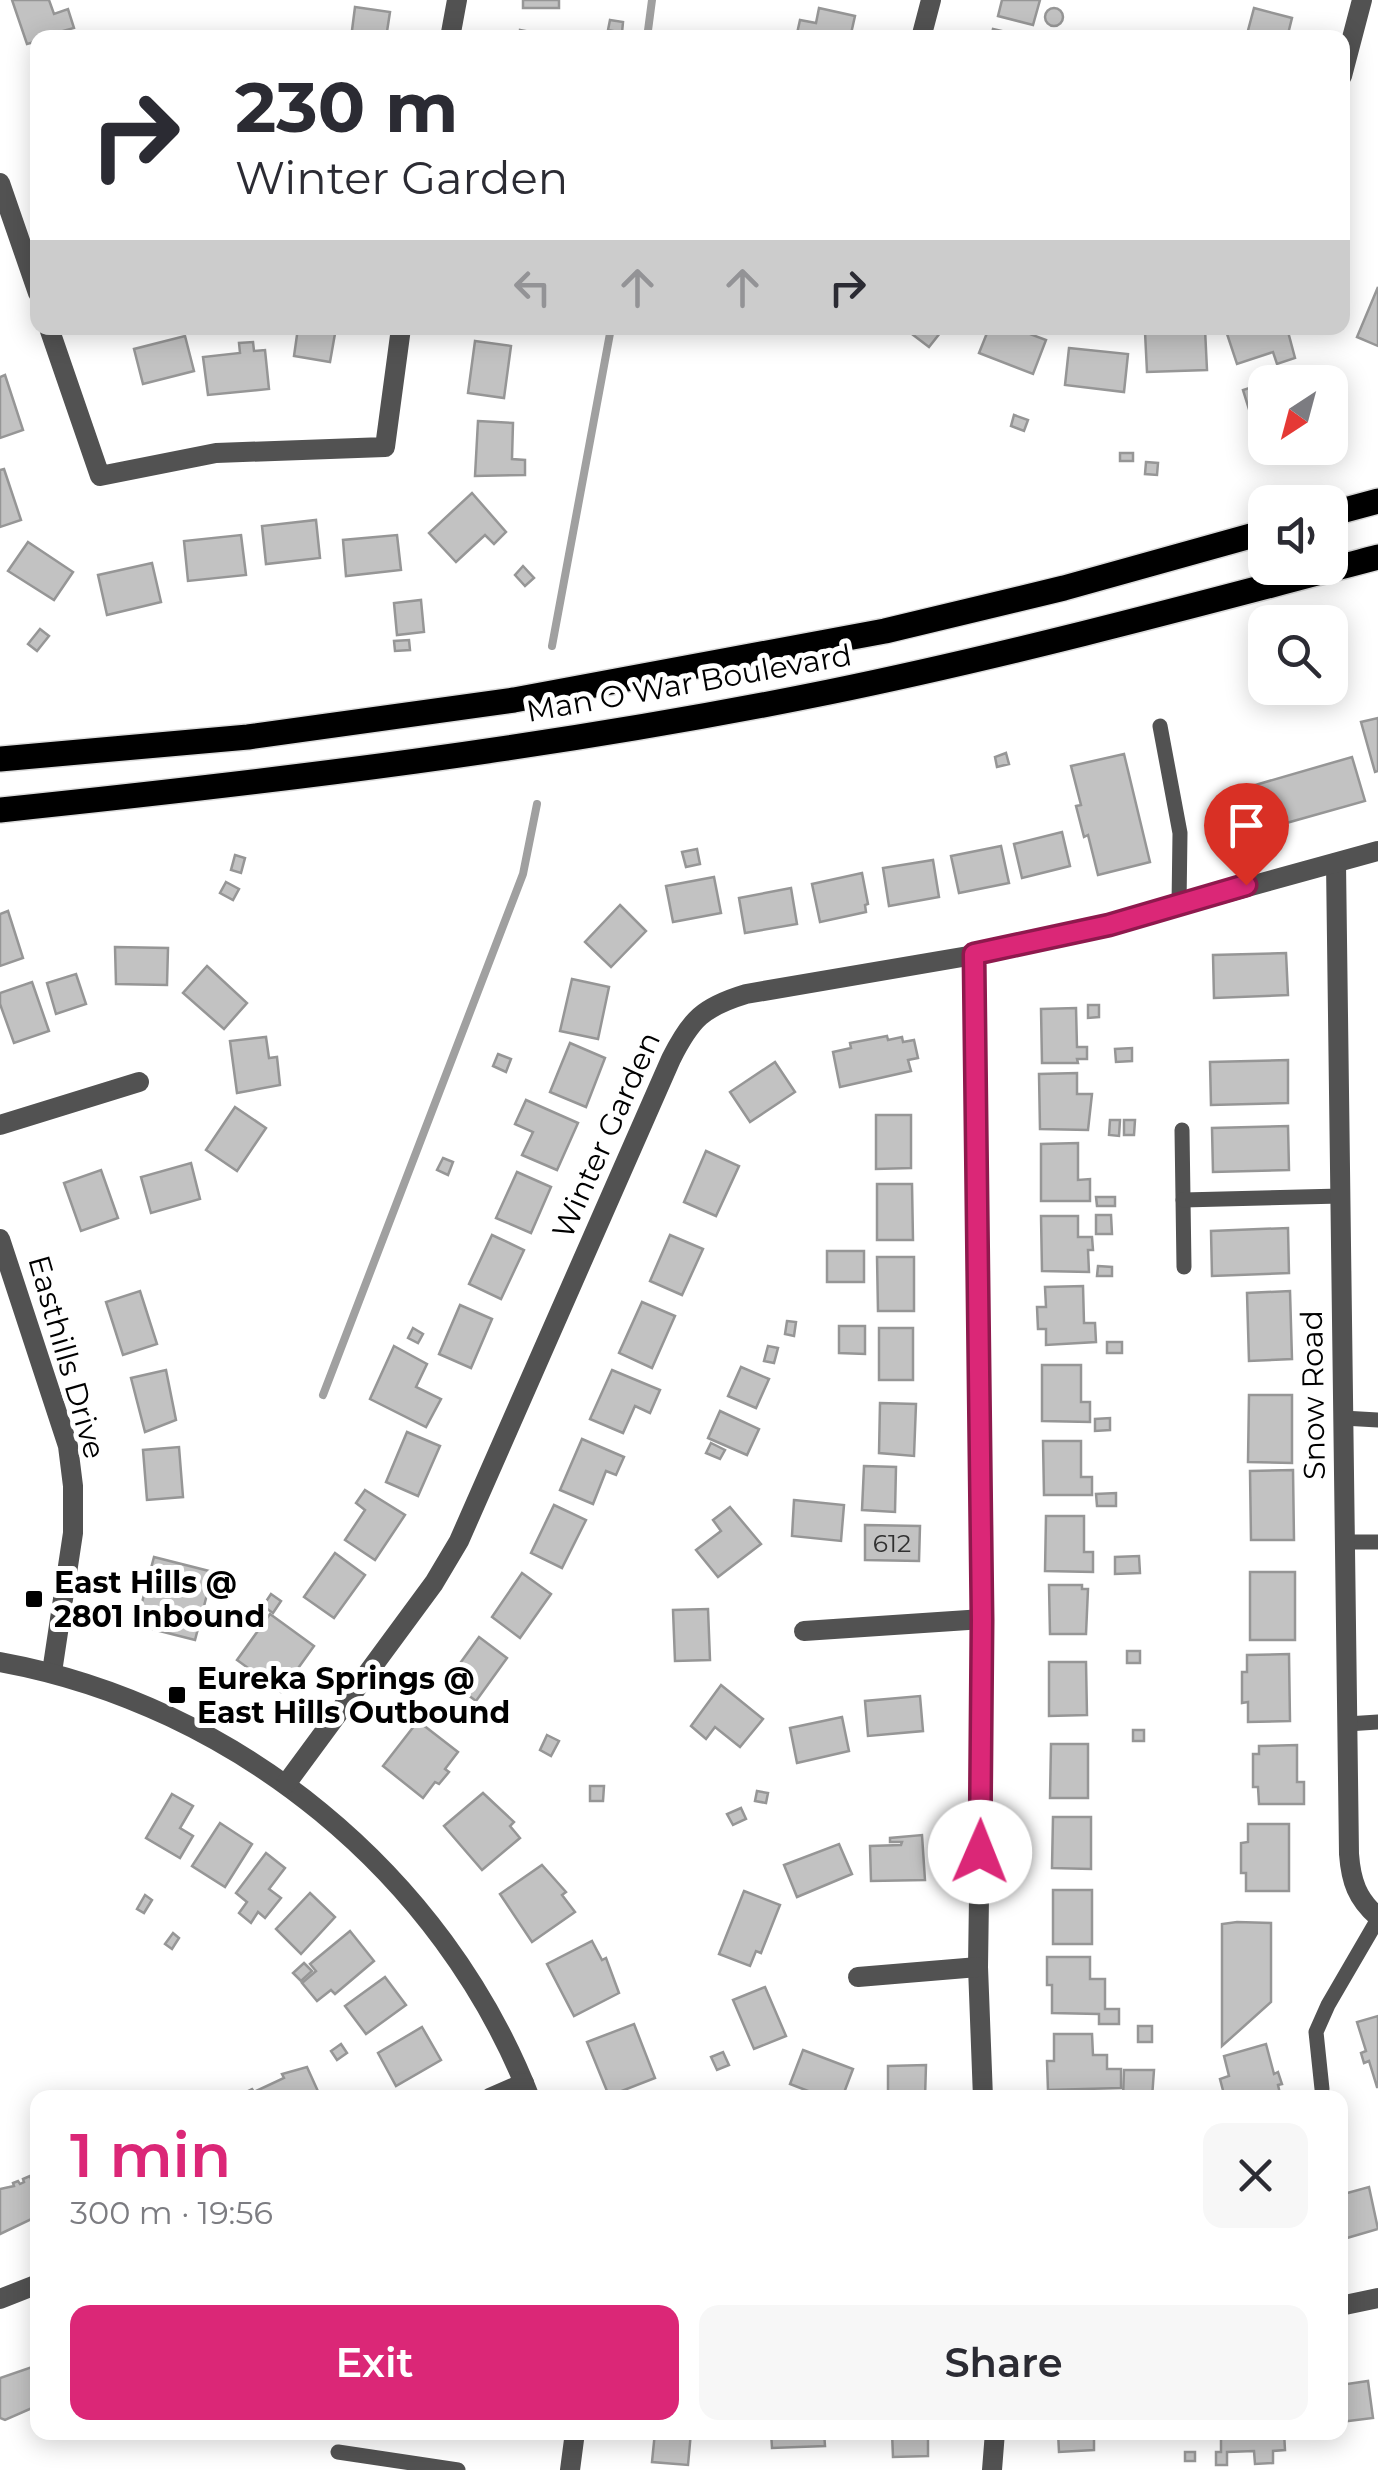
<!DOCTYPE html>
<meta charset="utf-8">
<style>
:root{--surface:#fff;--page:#f7f7f7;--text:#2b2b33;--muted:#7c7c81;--accent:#db2777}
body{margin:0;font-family:Montserrat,sans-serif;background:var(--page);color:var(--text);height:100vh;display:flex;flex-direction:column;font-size:38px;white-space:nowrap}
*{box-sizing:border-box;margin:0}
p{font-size:32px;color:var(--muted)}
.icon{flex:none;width:55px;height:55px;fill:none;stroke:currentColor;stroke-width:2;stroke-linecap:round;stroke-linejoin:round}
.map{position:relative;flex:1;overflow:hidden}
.details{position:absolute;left:30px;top:2090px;width:1318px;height:350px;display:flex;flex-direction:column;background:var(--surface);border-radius:20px;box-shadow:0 5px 25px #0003}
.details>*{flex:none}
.guide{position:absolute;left:30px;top:30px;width:1320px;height:305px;border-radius:20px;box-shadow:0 5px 25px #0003;background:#fff;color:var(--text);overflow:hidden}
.needle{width:65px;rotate:216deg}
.controls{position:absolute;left:1248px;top:365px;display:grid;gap:20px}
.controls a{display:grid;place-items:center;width:100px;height:100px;border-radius:20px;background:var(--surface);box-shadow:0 5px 25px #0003;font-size:50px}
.pin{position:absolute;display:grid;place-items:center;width:85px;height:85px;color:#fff;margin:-102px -42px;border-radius:50% 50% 50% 0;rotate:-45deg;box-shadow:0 0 10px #0007}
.pin .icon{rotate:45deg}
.me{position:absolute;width:110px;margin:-55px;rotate:1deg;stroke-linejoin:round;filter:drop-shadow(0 0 8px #0008)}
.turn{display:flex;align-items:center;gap:35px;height:210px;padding:0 40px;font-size:45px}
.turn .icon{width:130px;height:130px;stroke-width:2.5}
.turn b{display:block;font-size:70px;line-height:85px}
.lanes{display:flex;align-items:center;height:95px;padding:0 40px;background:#0003;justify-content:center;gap:50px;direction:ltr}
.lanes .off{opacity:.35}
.round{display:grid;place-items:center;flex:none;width:105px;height:105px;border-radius:20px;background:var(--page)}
.summary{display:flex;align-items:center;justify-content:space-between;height:170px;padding:0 40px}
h1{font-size:60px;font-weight:600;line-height:75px;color:var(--accent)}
.cta{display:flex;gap:20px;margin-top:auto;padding:20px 40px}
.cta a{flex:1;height:115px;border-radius:20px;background:var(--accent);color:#fff;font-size:40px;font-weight:600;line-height:115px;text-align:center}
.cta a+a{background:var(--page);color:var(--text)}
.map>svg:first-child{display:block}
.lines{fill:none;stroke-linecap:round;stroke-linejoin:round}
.stream{stroke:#a0a0a0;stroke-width:8}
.building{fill:#c2c2c2;stroke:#969696;stroke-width:2.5}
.primary-casing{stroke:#dbdbdb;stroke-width:28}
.lane{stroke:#525252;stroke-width:15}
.street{stroke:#525252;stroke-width:20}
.primary{stroke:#000;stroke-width:25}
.route-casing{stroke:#8e194d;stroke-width:25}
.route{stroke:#db2777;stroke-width:18}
.poi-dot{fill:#000;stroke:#fff;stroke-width:4}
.labels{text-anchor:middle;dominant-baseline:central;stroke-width:10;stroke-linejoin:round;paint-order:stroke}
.number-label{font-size:25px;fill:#303030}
.street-label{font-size:30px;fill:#000;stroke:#fff}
.poi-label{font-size:30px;font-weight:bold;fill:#000;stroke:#fff;text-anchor:start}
</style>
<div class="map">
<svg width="1378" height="2470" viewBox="0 0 1378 2470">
<rect width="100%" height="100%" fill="#fff"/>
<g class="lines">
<g class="stream">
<polyline points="647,38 652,0"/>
<polyline points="552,646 611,328"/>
<polyline points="323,1395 523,874 537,804"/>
</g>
</g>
<g class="building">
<polygon points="12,0 49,0 54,14 68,9 74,28 38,38 38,41 27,44"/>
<rect x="523" y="0" width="36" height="8"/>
<polygon points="1002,0 1040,0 1033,25 998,16"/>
<polygon points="355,7 390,12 386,38 351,38"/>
<circle cx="1054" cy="17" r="9"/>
<polygon points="819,8 855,16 850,38 796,38 800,20 816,23"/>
<polygon points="1254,8 1292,18 1287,38 1246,38"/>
<polygon points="610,20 623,22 622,33 608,30"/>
<polygon points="993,29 1028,37 991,38"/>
<polygon points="520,30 557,37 557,38 519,38"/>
<polygon points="1378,287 1378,346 1357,337"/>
<polygon points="298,328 336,328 330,362 294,356"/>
<polygon points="904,328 944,328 929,347"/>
<polygon points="989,328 1014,328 1046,340 1033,374 979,353"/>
<polygon points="1225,328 1287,328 1295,358 1277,364 1273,352 1237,364"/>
<polygon points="1205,329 1207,370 1147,372 1145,332"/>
<polygon points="185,336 194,371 143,384 134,349"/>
<polygon points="475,341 511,346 504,398 468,393"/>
<polygon points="253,342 254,351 265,350 269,389 208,395 203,357 240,353 239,343"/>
<polygon points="1069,348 1128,354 1124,392 1065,385"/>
<polygon points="5,375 23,430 0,438 0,377"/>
<polygon points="1265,383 1265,415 1252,419 1243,390"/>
<polygon points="1014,415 1028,420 1024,431 1011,426"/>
<polygon points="478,421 513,423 512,459 525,460 525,475 475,476"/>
<rect x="1120" y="453" width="13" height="8"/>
<polygon points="1146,462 1158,463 1157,475 1145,474"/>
<polygon points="4,469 21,520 0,527 0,470"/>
<polygon points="472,493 506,532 494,544 485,535 456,562 429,533"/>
<polygon points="316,520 320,558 266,564 262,526"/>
<polygon points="241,535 246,575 188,581 184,541"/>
<polygon points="397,535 401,570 346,576 343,540"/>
<polygon points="28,542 73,572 54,600 8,571"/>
<polygon points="152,563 161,602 107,615 98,575"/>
<polygon points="523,566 534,578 525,586 515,575"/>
<polygon points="421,600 424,632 397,635 394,603"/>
<polygon points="40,629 49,636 37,651 28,644"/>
<polygon points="409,640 410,650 395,651 394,641"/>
<polygon points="1378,718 1378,771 1375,772 1361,722"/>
<polygon points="1006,753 1009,764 997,767 995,757"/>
<polygon points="1124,754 1150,862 1098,875 1088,835 1084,837 1076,806 1081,805 1071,766"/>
<polygon points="1352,757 1365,801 1251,833 1238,790"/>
<polygon points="1062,832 1070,866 1022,878 1014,844"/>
<polygon points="1001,846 1009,883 959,893 951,856"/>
<polygon points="697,849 700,864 686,867 682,852"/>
<polygon points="235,855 245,858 241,873 231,870"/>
<polygon points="933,860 939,897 889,906 883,868"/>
<polygon points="862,873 868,904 865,905 866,912 820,922 812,884"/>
<polygon points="714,877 721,913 673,922 666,886"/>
<polygon points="226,882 239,889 233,900 220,893"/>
<polygon points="791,888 797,924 745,933 739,898"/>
<polygon points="620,905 646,931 611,967 585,942"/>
<polygon points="8,911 23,958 0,966 0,914"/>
<polygon points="115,947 168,948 167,985 116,984"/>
<polygon points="1286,953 1288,995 1214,998 1213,955"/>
<polygon points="207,966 247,1003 224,1029 183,993"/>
<polygon points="76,974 86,1004 56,1014 47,983"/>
<polygon points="572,979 609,987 598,1039 560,1031"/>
<polygon points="32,982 49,1031 14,1043 0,1004 0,993"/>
<polygon points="1088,1005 1099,1005 1099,1017 1088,1018"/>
<polygon points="1076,1008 1077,1047 1087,1047 1087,1059 1077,1059 1078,1063 1042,1063 1041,1009"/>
<polygon points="887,1036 888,1040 902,1037 903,1042 914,1040 918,1058 908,1060 911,1071 840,1087 833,1052 851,1048 850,1043"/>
<polygon points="266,1037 269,1058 277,1057 280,1085 237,1093 230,1041"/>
<polygon points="570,1043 605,1058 586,1107 550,1092"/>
<polygon points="1132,1048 1132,1061 1116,1062 1115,1049"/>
<polygon points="498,1054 511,1059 506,1072 493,1066"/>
<polygon points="1288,1060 1288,1103 1211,1105 1210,1062"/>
<polygon points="775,1062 795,1092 750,1122 730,1092"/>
<polygon points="1077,1073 1077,1094 1092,1094 1088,1130 1040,1129 1039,1074"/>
<polygon points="526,1100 578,1123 557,1170 522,1155 533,1132 515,1124"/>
<polygon points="235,1107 266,1128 237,1171 206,1150"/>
<polygon points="876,1115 911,1115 911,1168 876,1169"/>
<polygon points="1110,1120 1120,1120 1119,1136 1109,1135"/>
<polygon points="1124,1120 1135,1120 1134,1135 1124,1135"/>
<polygon points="1288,1126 1289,1170 1213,1172 1212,1128"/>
<polygon points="1078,1143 1078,1180 1090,1179 1090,1201 1041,1201 1041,1144"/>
<polygon points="706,1151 739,1166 716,1216 684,1202"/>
<polygon points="443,1158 453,1162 448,1175 437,1170"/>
<polygon points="191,1163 200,1199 151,1213 141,1177"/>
<polygon points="101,1170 118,1218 81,1231 64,1183"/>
<polygon points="517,1172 551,1187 531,1233 496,1218"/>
<polygon points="877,1184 912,1184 913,1240 877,1240"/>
<polygon points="1096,1197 1115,1197 1115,1206 1097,1206"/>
<polygon points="1096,1215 1111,1215 1112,1234 1096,1234"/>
<polygon points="1041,1216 1078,1216 1078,1237 1092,1237 1093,1250 1088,1250 1089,1272 1042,1271"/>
<polygon points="1288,1228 1289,1273 1212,1276 1211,1231"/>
<polygon points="492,1235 524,1250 501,1299 469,1284"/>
<polygon points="670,1235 703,1249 682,1295 650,1281"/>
<rect x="827" y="1251" width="37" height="31"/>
<polygon points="877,1257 914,1257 914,1311 878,1311"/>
<polygon points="1098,1266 1112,1267 1112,1276 1097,1276"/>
<polygon points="1083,1286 1084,1323 1095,1323 1096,1342 1046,1345 1046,1329 1038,1329 1037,1307 1046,1307 1045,1287"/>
<polygon points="140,1291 157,1344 123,1355 106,1302"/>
<polygon points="1290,1291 1292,1359 1249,1361 1247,1293"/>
<polygon points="642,1302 675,1316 652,1368 619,1353"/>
<polygon points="460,1305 492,1319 471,1368 439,1354"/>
<polygon points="787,1321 796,1322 794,1336 785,1334"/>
<polygon points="839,1326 865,1326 865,1354 839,1353"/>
<polygon points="413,1328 423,1334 418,1343 408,1338"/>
<rect x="879" y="1328" width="34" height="52"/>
<rect x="1107" y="1342" width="15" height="11"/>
<polygon points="394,1346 427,1364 416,1387 441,1399 426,1427 370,1399"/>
<polygon points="768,1346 778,1348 774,1363 764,1361"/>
<polygon points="1042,1365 1081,1365 1081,1402 1090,1402 1090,1422 1042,1421"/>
<polygon points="741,1367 769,1379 756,1408 728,1396"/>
<polygon points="166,1370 176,1420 145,1432 131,1378"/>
<polygon points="612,1370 660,1390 650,1413 635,1406 623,1433 590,1419"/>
<polygon points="1249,1395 1292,1395 1292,1463 1248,1462"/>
<polygon points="880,1403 916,1404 914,1456 879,1453"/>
<polygon points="720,1411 759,1429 747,1455 708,1438"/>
<polygon points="1110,1418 1110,1430 1095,1431 1095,1419"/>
<polygon points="407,1432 440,1446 418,1496 386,1482"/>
<polygon points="582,1439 624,1457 616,1475 606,1471 593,1504 560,1490"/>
<polygon points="1043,1441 1081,1441 1081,1477 1092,1477 1092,1495 1044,1495"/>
<polygon points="711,1443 725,1450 720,1459 706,1453"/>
<polygon points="179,1447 183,1497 147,1500 143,1450"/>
<polygon points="864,1466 896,1467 895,1512 862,1510"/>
<polygon points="1293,1470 1294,1540 1251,1540 1250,1471"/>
<polygon points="365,1490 405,1515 375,1560 345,1540 365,1510 356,1503"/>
<polygon points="1116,1493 1116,1506 1097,1506 1096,1494"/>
<polygon points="794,1500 844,1505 841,1541 792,1536"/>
<polygon points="554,1505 586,1520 562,1568 531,1553"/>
<polygon points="730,1507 761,1544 718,1577 696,1550 721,1531 713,1520"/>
<polygon points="1046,1516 1084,1516 1084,1552 1093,1552 1093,1572 1045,1571"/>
<polygon points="865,1525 920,1526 919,1561 865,1560"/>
<polygon points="335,1553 365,1575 334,1618 304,1597"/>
<polygon points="1139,1556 1140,1573 1115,1574 1115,1557"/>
<polygon points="154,1557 213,1572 195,1640 136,1625"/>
<rect x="1250" y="1572" width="45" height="68"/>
<polygon points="522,1573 551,1594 520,1638 492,1617"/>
<polygon points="1049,1585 1082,1585 1082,1589 1088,1589 1086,1634 1050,1634"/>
<polygon points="271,1594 281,1601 273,1613 263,1606"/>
<polygon points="708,1609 710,1660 675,1661 673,1610"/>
<polygon points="270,1614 314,1646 281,1692 237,1660"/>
<polygon points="479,1637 507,1658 476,1701 448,1680"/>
<rect x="1127" y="1651" width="13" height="12"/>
<polygon points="1289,1654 1290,1721 1248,1722 1248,1702 1242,1703 1242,1672 1247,1672 1247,1655"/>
<polygon points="1049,1662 1086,1662 1087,1715 1049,1716"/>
<polygon points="721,1685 763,1719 740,1747 715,1727 706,1739 691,1726"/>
<polygon points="920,1696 923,1731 868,1736 865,1701"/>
<polygon points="842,1717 849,1751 797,1763 790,1728"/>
<polygon points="418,1721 458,1752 445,1769 449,1772 439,1784 435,1782 423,1798 383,1766"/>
<rect x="1133" y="1730" width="11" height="11"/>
<polygon points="547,1735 559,1741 551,1756 540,1750"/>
<polygon points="1051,1744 1088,1744 1088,1798 1050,1798"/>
<polygon points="1297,1745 1297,1782 1304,1782 1304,1804 1259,1804 1258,1787 1253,1787 1253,1754 1259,1754 1259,1746"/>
<polygon points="590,1786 604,1786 603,1801 590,1801"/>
<polygon points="757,1791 768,1793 766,1803 755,1801"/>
<polygon points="483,1793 514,1822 510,1826 520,1838 482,1870 444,1826"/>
<polygon points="172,1794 193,1806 180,1828 193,1836 180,1858 146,1838"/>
<polygon points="741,1808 746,1819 733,1825 727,1814"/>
<polygon points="1053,1817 1091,1817 1091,1869 1052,1868"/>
<polygon points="220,1823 252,1844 225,1887 192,1866"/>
<polygon points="1248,1824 1289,1824 1289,1891 1246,1891 1246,1873 1241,1873 1241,1843 1248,1842"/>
<polygon points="922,1835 925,1880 871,1881 870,1846 901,1845 902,1842 890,1842 890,1838"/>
<polygon points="839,1844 852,1874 797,1897 784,1865"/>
<polygon points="266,1853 285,1868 269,1889 281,1898 265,1918 258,1912 251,1923 239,1913 247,1902 236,1893"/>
<polygon points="542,1865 566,1892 562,1895 575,1912 532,1942 500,1894"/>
<rect x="1053" y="1890" width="39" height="54"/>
<polygon points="744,1891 780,1905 761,1953 756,1951 750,1966 719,1954"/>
<polygon points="310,1893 335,1917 301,1954 276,1929"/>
<polygon points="145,1895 152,1900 144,1913 137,1909"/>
<polygon points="1237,1922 1271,1923 1271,2002 1222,2046 1222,1924"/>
<polygon points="350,1931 374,1961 335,1994 331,1990 317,2001 302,1983 316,1971 310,1964"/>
<polygon points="173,1933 179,1938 172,1949 165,1944"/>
<polygon points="592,1941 602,1960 606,1958 619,1993 574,2016 547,1964"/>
<polygon points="1047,1957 1090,1957 1090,1979 1105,1979 1105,2009 1119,2009 1119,2024 1099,2024 1099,2014 1052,2013 1052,1985 1047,1985"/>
<polygon points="304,1963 312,1971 301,1981 293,1973"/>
<polygon points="385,1977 406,2005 366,2034 345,2006"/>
<polygon points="765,1987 786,2036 754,2049 733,2000"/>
<polygon points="1378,2016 1378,2087 1377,2087 1369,2061 1364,2063 1361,2053 1366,2051 1357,2022"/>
<polygon points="634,2024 655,2078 609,2096 587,2042"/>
<rect x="1138" y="2026" width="14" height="16"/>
<polygon points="422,2027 441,2060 396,2086 378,2053"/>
<polygon points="1054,2034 1092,2034 1093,2055 1107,2055 1107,2069 1121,2069 1121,2088 1048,2090 1047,2061 1054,2061"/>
<polygon points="341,2044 347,2053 337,2060 331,2051"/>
<polygon points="1266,2044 1274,2074 1278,2072 1282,2084 1278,2085 1281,2098 1225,2098 1220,2079 1229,2076 1224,2056"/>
<polygon points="803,2050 853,2069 842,2098 826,2098 790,2084"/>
<polygon points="723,2052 729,2065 717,2070 711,2057"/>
<polygon points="926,2065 925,2098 888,2098 888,2066"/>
<polygon points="307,2067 321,2098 241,2098 246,2095 244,2093 252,2089 254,2092 284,2078 282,2074"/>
<polygon points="1124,2070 1154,2070 1152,2098 1123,2098"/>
<polygon points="30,2176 31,2179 38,2177 38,2216 0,2234 0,2189 14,2186 13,2183 18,2181 20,2184 24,2182 23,2179"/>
<polygon points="1369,2187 1378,2229 1340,2240 1340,2195"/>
<polygon points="38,2365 38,2414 32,2408 5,2420 0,2418 0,2378"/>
<polygon points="1368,2381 1373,2418 1340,2422 1340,2385"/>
<polygon points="655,2432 691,2432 688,2465 652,2462"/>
<polygon points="771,2432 824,2432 825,2446 772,2448"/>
<polygon points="892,2432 928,2432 928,2456 893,2457"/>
<polygon points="1058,2432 1094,2432 1094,2450 1059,2452"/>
<polygon points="1221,2432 1284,2432 1285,2450 1273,2451 1273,2463 1255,2464 1254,2451 1227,2452 1227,2465 1216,2465 1216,2452 1221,2452"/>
<rect x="1185" y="2452" width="10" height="9"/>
</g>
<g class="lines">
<g class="primary-casing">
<g id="primary">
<polyline points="1330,514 1378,501"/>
<polyline points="0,759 248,737 514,700 885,631 1064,588 1265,532"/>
<path d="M 0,810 C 278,781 554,748 829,692 C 1014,654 1196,605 1378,557"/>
</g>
</g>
<g class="lane">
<polyline points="1160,726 1180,833 1179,905"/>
<polyline points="1182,1130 1184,1267"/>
<polyline points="1183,1200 1341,1196"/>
<polyline points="1343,1418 1378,1420"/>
<polyline points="1345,1542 1378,1542"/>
<polyline points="1347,1724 1378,1722"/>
<polyline points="1322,2089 1316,2032 1328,2005 1378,1919"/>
<polyline points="338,2452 458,2470"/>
</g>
<g class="street">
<polyline points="450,38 457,0"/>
<polyline points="921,38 931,0"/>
<polyline points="1342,76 1362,0"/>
<polyline points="0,183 38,293"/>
<polyline points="49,328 100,476 216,453 385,447 401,328"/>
<path d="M 1336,863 L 1349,1854 C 1351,1881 1357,1899 1378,1917"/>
<polyline points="974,955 983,1619 978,1967 983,2098"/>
<polyline points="0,1125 139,1082"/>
<polyline points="0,1239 68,1446 73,1486 73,1533 52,1672"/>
<polyline points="804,1631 983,1619"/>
<path d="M 0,1662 C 236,1705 443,1874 530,2098"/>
<path d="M 286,1784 L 434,1583 L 459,1541 L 671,1059 C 691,1019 703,1007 746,994 L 974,955 L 1109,925 L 1378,851"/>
<polyline points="858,1977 978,1967"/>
<polyline points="490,2098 524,2083"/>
<polyline points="0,2299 38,2284"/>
<polyline points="1340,2306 1378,2298"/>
<polyline points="570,2470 575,2432"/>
<polyline points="992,2470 995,2432"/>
</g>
<use href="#primary" class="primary"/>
</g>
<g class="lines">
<g class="route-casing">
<polyline id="route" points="980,1852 982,1620 974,954 1109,925 1246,885"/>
</g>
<use href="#route" class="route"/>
</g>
<g class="poi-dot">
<rect x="24" y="1589" width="20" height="20" rx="5"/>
<rect x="167" y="1685" width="20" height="20" rx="5"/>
</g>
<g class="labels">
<g class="number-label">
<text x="892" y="1543">612</text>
</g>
<g class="street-label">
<text transform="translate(689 683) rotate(-10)">Man O War Boulevard</text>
<text transform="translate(606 1135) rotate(-66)">Winter Garden</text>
<text transform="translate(67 1357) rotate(74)">Easthills Drive</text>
<text transform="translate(1313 1395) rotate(-91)">Snow Road</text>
</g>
<g class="poi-label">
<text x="54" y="1582">East Hills @<tspan x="54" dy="34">2801 Inbound</tspan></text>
<text x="197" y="1678">Eureka Springs @<tspan x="197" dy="34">East Hills Outbound</tspan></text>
</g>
</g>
</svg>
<div class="controls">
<a><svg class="needle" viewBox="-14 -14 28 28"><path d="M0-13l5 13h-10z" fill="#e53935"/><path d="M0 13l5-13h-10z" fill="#7c7c81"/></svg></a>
<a><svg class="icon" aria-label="sound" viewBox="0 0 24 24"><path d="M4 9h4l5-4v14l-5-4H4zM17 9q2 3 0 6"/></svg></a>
<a><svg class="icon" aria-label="search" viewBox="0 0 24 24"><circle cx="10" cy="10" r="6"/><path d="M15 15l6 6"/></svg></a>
</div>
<div class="pin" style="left:1246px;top:885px;background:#d93025"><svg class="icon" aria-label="arrive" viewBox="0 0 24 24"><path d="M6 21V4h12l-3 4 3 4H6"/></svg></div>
<svg class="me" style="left:980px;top:1852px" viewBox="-20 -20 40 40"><circle r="19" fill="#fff"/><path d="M0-13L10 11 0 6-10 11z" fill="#db2777"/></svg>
<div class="guide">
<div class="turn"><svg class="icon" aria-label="right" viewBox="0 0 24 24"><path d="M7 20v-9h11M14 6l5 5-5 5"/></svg><div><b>230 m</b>Winter Garden</div></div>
<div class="lanes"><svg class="icon off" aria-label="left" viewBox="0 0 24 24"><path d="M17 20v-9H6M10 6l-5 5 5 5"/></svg><svg class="icon off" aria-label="ahead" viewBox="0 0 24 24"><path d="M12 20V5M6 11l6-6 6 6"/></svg><svg class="icon off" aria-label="ahead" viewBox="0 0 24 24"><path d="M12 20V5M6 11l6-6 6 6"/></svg><svg class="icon" aria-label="right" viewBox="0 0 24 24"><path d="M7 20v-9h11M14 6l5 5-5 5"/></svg></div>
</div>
<section class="details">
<div class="summary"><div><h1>1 min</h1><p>300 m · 19:56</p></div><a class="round"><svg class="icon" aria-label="close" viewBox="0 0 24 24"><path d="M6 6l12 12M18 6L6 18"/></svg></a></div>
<div class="cta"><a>Exit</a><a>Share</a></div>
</section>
</div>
